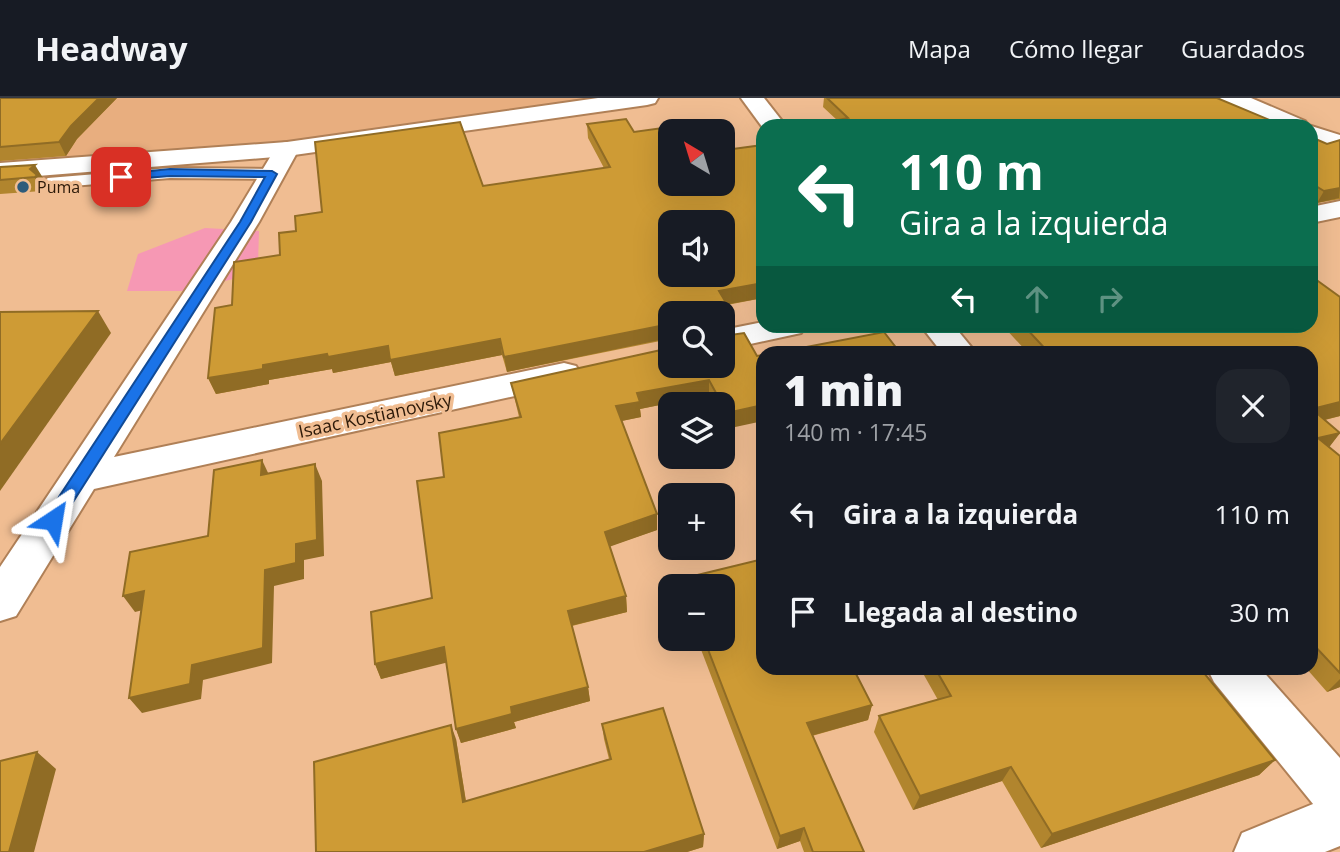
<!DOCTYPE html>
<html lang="es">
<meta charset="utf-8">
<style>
:root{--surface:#171b24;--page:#20242c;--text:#f1f3f6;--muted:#9ea1a6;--line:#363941}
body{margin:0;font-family:"Open Sans",sans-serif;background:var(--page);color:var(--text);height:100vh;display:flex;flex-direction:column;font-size:26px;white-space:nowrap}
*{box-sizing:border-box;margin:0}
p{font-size:23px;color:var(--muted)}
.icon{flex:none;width:38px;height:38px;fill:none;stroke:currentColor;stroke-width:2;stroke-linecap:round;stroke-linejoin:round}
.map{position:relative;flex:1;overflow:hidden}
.details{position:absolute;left:756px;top:248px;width:562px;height:329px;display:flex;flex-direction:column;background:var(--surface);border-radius:21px;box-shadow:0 7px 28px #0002}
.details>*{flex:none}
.top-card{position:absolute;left:756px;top:21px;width:562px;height:214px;border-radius:21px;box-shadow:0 7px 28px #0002;background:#0b6e4f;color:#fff;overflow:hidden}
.needle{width:46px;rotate:322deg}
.buttons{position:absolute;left:658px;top:21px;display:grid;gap:14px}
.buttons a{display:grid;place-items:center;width:77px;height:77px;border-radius:14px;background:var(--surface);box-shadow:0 7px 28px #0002;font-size:35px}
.pin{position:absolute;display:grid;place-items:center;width:60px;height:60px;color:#fff;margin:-30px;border-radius:14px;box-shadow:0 4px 10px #0006}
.me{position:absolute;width:77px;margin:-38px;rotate:33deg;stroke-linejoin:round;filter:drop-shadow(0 0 5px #0008)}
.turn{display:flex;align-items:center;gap:24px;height:147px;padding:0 28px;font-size:32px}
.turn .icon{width:91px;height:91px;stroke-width:2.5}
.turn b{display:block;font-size:49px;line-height:60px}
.lanes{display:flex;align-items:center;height:66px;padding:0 28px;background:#0003;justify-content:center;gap:35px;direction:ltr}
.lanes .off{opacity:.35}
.round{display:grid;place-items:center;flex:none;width:74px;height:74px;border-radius:21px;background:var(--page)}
.summary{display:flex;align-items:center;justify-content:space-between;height:119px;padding:0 28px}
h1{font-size:42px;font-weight:800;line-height:52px}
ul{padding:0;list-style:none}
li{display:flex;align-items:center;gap:21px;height:98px;padding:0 28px}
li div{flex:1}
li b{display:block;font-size:26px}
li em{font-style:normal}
header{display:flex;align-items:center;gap:42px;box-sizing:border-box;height:98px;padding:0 35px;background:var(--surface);border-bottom:2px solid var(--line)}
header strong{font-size:33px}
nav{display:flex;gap:38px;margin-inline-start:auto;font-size:24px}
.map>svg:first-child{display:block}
.built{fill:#e8ae7f}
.green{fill:#f698b4}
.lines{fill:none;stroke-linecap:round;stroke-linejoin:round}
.lane-casing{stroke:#b08057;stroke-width:4}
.street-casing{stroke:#b08057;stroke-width:4}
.secondary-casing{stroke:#b08057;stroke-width:4}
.lane{fill:#fff;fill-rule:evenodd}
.street{fill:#fff;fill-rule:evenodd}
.secondary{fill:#fff;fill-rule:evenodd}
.wall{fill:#b1852e}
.shaded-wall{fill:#906c25}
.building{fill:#ce9b35;stroke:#906c25;stroke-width:2;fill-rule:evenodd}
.route{fill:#1a73e8;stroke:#114b97;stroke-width:2}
.poi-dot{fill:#2e5b7b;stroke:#f0bd92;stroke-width:2.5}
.labels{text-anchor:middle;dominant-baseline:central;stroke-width:7;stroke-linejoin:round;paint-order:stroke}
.far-poi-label{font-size:16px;fill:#2c1908;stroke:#f0bd92;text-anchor:start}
.street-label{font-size:18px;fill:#2c1908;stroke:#f0bd92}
</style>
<header>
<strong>Headway</strong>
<nav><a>Mapa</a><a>Cómo llegar</a><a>Guardados</a></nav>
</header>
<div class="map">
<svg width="1340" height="754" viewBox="0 0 1340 754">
<rect width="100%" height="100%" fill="#f0bd92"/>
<polygon class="built" points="0,0 603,0 296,43 0,67"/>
<polygon class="green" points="205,130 259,133 258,165 241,179 185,193 127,193 138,156"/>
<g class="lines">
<g class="lane-casing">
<polygon id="lane" points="170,70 272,71 280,76 272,81 170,80 48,90 40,85 48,80"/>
</g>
<g class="street-casing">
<g id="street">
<polygon points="741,0 764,0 786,28 763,30"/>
<polygon points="1220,0 1251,0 1305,23 1308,27 1340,37 1340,53 1311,43 1311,28 1277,28 1223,5"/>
<polygon points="287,44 296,46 299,51 259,124 114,359 564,265 576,268 581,276 576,284 564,287 94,391 16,518 0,523 0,469 231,124 275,51 278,46"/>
<polygon points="1340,103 1340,119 1311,125 1311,109"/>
<polygon points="763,224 763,228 806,228 801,235 723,252 723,232"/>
<polygon points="921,228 954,228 977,256 943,256"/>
<polygon points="1207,570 1260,570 1340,660 1340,724 1322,717 1214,584"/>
</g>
</g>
<g class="secondary-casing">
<g id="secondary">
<polygon points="598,0 658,0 655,5 647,7 287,58 0,81 0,65 287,44"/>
<polygon points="1340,695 1340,748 1325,754 1234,754 1242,735"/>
</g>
</g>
<use href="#lane" class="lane"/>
<use href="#street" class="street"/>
<use href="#secondary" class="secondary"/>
</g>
<g class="wall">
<polygon points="0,0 117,0 77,41 66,58 0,63"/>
<polygon points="824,0 1217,0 1284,28 837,28 838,23 823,9"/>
<polygon points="587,26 733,51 763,47 763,200 727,207 730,228 723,231 723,215 670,215 670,241 507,274 502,257 395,278 391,264 333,275 332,271 269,282 269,286 216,296 208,280 232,207 280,157 296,133 483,88 604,70 588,40"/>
<polygon points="1311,39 1327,46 1340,42 1340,101 1317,105 1311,101"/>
<polygon points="0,69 43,80 40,83 44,91 42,93 0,96"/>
<polygon points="1003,228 1311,228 1340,318 1325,322 1340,335 1329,349 1340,358 1340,589 1327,594 1306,570 1311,570 1311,256 1029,256"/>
<polygon points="744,235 726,331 723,325 723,306 713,306 709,297 640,311 641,319 621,323 657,416 657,432 610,448 626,498 627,514 572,528 588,589 590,603 514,624 516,630 461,645 456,631 446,564 381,581 375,566 432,500 444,379 519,319 511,285"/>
<polygon points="763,461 763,570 853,570 872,607 868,622 812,638 864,754 804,754 800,743 777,751 697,541 723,541 723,488 681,488 681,481"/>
<polygon points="920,570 1200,570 1275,662 1259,677 1041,750 1002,683 913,712 874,634 879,618 938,602"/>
<polygon points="602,626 704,736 703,749 687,754 316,754 456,641 466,703 609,661 604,641"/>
</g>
<g class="shaded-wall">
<polygon points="99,0 117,0 77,41 66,58 59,44 71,28"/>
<polygon points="35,67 43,80 40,83 44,91 42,93 30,71"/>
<polygon points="1340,90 1339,100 1317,105 1324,93"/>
<polygon points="763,185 763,200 718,208 719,193"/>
<polygon points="98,213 111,235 0,393 0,346"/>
<polygon points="731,213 730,228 723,231 723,216"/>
<polygon points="669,225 669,240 507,274 504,259"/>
<polygon points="500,241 502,257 395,278 391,264 333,275 332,271 269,282 269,286 216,296 208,280 263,267 327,256 388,248"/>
<polygon points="709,282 709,297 640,311 641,319 617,324 616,308 637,295"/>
<polygon points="1340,304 1340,318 1311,325 1312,311"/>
<polygon points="763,307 763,323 726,331 727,315"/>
<polygon points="1340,335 1327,352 1318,340"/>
<polygon points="262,362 270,379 261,377"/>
<polygon points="315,366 322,383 324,458 304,462 304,481 274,488 272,565 203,582 201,601 142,615 129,600 192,567 265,472 296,446"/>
<polygon points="657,416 657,432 606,450 605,434"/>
<polygon points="144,493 155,509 135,514 123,498"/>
<polygon points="626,498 627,514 570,528 568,513"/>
<polygon points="444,549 449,564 381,581 375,566"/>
<polygon points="1340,581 1340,589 1327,594"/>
<polygon points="588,589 590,603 514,624 516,630 461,645 456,631 511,609"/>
<polygon points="872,607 868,622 803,640 807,625"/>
<polygon points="451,627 456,641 468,717 463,704"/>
<polygon points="37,654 56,671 34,754 9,754"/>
<polygon points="1275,662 1259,677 1041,750 1052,736"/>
<polygon points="1011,669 1002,683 913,712 920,698"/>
<polygon points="804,730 800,743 777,751 780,738"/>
<polygon points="704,736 703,749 687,754 644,754"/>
</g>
<g class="building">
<polygon points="0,0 99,0 71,28 59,44 0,49"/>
<polygon points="827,0 1217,0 1284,28 845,28 838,22 848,20"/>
<path d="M 626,21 L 634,34 L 713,23 L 720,33 L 670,33 L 670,86 L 723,86 L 723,36 L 733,51 L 763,47 L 763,185 L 719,193 L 731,213 L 723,216 L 670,215 L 670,226 L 504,259 L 500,241 L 390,262 L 388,248 L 328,259 L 327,256 L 263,267 L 263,271 L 208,280 L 215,210 L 232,207 L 234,164 L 280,157 L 279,135 L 296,133 L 295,118 L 322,114 L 315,44 L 460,24 L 483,88 L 610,69 L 587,26 ZM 670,124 L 723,124 L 723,177 L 670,177 Z"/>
<polygon points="1311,39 1327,46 1340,42 1340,90 1324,93 1311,85"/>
<polygon points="35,67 30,71 37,77 35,79 0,82 0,69"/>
<polygon points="1311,178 1340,199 1340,304 1312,311 1340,335 1318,340 1340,358 1340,575 1311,544 1311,256 1050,256 1024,228 1311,228"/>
<polygon points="98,213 0,346 0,214"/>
<polygon points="884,234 901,256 770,256"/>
<polygon points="744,235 757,258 763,257 763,307 727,315 709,282 637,295 640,304 616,308 657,416 605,434 626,498 568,513 588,589 511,609 512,616 456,631 444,549 375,566 371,514 432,500 417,383 444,379 439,335 521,319 511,285 670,250 670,268 723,268 723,238"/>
<polygon points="262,362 261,377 315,366 317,442 296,446 296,465 265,472 263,550 192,567 190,586 129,600 144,493 123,498 130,454 208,438 214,372"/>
<polygon points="763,461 763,570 853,570 872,607 807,625 864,754 813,754 804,730 780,738 704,541 723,541 723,488 684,488 681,481"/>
<polygon points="935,570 1200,570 1275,662 1052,736 1011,669 920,698 879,618 951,598"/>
<polygon points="663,610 704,736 644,754 316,754 314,664 451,627 463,704 611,661 602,626"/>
<polygon points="37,654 9,754 0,754 0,663"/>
</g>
<polygon class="route" points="170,71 272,73 277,76 251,124 59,426 47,426 45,422 47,417 240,124 265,79 170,78 121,82 116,79 121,76"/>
<circle class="poi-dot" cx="23" cy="89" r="7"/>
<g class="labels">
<g class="far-poi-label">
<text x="37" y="89">Puma</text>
</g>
<g class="street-label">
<text transform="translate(375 317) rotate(-12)">Isaac Kostianovsky</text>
</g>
</g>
</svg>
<div class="buttons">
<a><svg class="needle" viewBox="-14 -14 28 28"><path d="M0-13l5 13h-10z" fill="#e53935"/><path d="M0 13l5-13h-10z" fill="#9ea1a6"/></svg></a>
<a><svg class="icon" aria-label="sound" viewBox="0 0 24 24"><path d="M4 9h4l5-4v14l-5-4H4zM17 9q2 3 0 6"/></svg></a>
<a><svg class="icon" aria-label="search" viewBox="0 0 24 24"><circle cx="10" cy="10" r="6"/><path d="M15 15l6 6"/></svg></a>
<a><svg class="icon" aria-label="layers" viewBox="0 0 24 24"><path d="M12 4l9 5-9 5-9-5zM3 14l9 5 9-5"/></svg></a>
<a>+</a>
<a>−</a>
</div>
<div class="pin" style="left:121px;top:79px;background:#d93025"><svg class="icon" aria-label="arrive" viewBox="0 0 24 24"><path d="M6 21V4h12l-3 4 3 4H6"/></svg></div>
<svg class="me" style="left:53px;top:422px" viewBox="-20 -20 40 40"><path d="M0-17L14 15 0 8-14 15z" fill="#1a73e8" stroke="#fff" stroke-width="4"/></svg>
<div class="top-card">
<div class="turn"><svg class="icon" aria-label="left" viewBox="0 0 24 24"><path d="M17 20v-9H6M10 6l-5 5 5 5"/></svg><div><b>110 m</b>Gira a la izquierda</div></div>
<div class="lanes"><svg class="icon" aria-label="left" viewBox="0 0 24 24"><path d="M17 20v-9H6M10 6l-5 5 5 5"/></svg><svg class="icon off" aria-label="ahead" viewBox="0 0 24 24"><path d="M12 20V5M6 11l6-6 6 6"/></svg><svg class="icon off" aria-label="right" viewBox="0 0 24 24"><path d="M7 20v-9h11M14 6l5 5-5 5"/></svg></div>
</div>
<section class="details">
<div class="summary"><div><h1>1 min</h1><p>140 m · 17:45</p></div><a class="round"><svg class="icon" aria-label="close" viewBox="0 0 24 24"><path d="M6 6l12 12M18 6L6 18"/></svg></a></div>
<ul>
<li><svg class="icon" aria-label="left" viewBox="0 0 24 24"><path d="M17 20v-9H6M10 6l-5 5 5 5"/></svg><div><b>Gira a la izquierda</b></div><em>110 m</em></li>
<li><svg class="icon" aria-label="arrive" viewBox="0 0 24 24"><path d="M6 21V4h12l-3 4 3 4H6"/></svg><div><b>Llegada al destino</b></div><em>30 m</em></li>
</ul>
</section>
</div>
